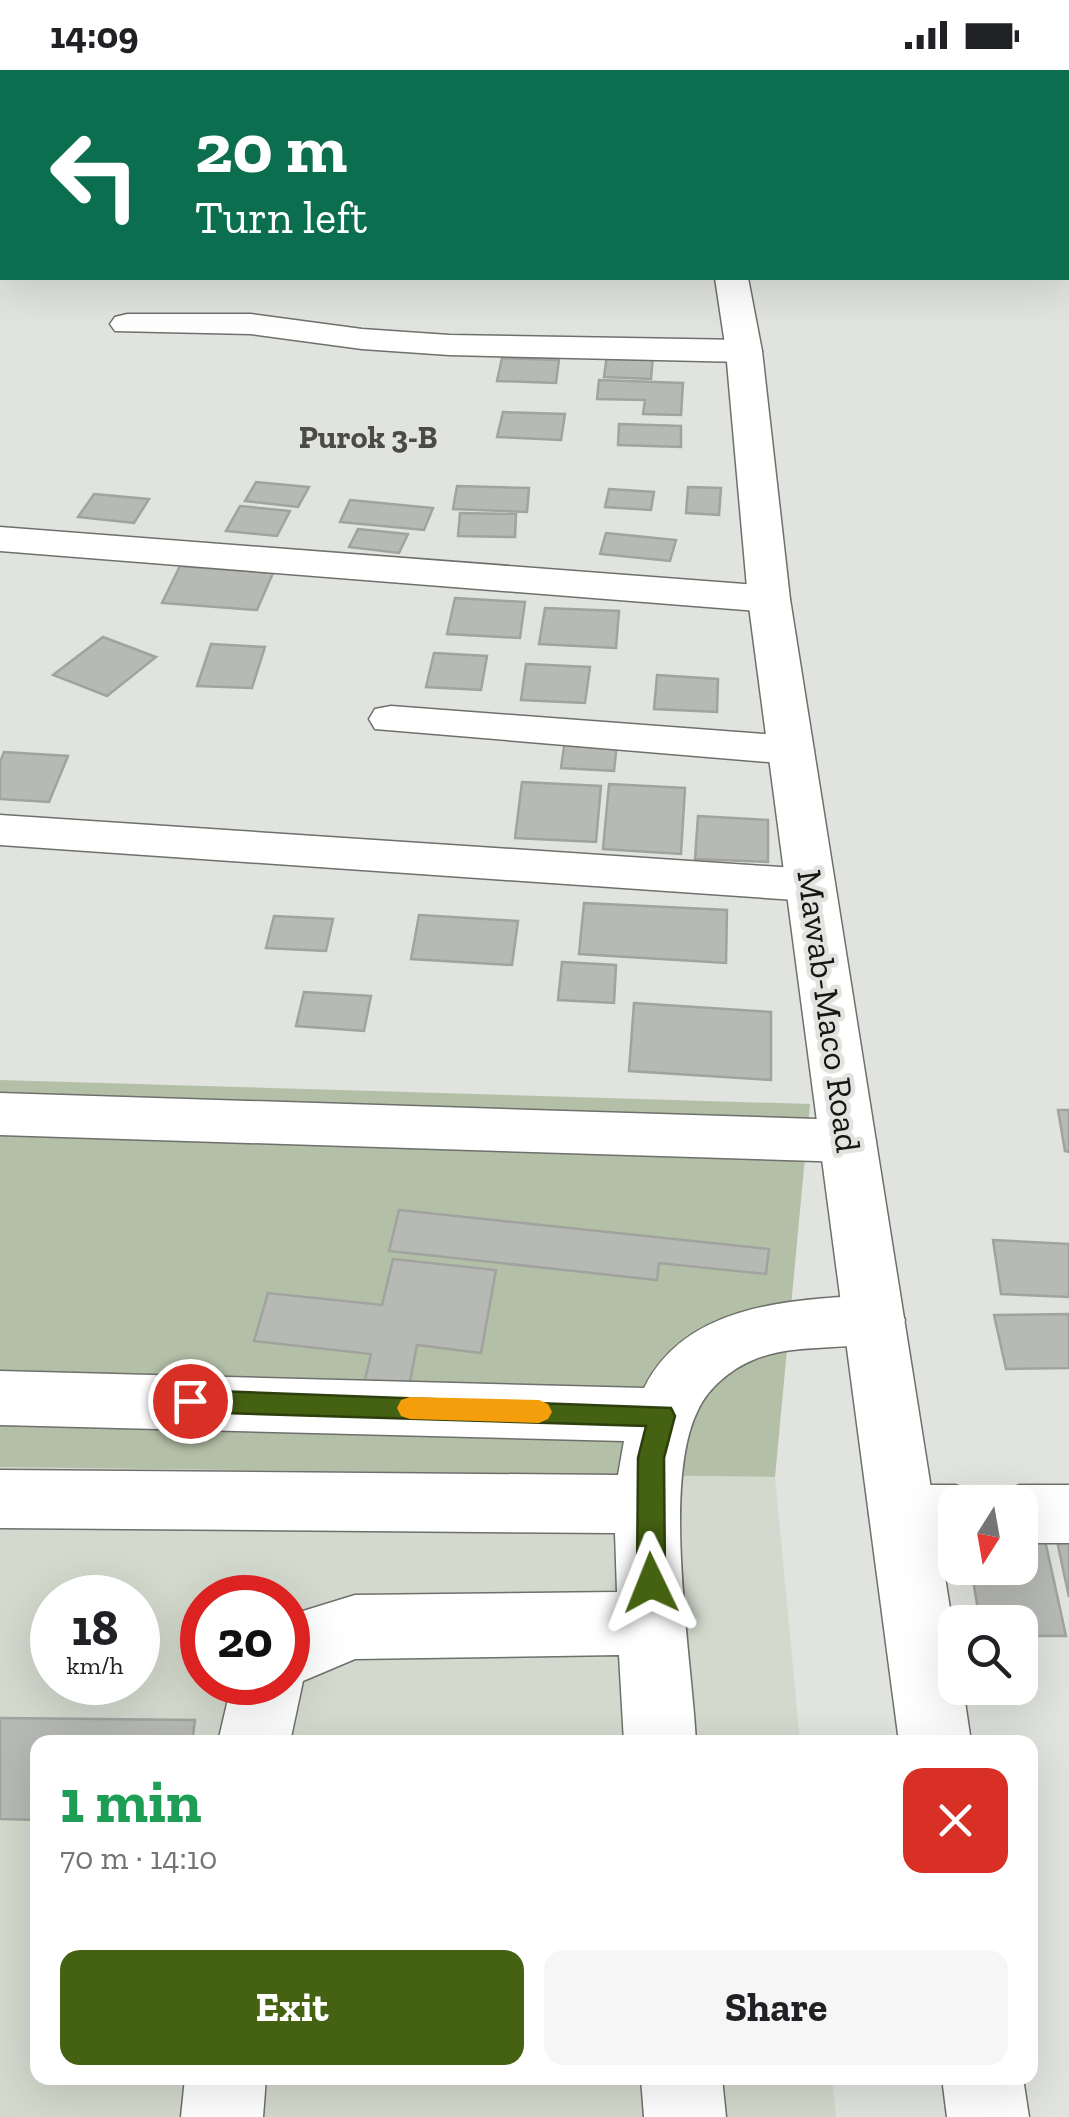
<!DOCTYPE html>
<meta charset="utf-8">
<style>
:root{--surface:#fff;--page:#f6f6f6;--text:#202124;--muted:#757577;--accent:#456112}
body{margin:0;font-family:"Zilla Slab",serif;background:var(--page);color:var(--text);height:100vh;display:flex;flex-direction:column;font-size:38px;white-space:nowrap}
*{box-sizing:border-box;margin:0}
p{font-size:32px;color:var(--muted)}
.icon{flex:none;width:55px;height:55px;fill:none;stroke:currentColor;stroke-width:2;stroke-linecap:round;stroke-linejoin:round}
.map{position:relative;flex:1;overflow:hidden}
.panel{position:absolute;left:30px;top:1665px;width:1008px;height:350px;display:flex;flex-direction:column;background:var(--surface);border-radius:20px;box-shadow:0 10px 40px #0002}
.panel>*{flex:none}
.guide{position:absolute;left:0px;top:0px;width:1070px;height:210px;box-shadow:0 10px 40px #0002;background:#0b6e4f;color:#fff;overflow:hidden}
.needle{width:65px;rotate:191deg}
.buttons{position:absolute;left:938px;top:1415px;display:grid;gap:20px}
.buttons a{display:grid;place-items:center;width:100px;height:100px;border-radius:20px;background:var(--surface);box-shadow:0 10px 40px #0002;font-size:50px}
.speed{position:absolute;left:30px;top:1505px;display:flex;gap:20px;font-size:50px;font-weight:700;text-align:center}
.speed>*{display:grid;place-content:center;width:130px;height:130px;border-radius:50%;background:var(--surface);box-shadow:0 10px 40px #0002;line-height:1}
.speed small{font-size:25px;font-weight:400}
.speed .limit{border:15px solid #d22;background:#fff;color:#111}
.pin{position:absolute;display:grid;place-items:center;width:85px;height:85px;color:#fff;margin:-42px;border:5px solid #fff;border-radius:50%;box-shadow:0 2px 10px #0007}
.me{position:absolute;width:110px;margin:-55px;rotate:358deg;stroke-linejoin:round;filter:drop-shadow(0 0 8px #0008)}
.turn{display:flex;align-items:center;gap:35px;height:210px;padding:0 30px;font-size:45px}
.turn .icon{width:130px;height:130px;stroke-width:2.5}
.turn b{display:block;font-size:70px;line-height:85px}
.round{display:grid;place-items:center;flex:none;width:105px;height:105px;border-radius:20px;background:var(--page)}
.overview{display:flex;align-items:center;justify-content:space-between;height:170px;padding:0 30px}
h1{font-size:60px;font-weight:800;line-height:75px;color:#1e9e55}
.cta{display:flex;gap:20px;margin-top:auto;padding:20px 30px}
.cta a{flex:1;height:115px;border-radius:20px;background:var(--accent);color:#fff;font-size:40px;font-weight:800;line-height:115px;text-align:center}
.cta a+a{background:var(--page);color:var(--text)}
.status{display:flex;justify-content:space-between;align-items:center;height:70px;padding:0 50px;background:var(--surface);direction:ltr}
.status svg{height:28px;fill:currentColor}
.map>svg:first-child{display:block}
.built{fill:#d3d9cd;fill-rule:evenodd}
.green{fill:#b4bfa7}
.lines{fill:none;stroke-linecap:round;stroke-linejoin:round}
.stream{fill:#97a883;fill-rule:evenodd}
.building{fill:#b7b9b4;stroke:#a1a39e;stroke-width:2.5}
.minor-casing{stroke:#6e706c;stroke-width:3}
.major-casing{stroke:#6e706c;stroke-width:3}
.minor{fill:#fff;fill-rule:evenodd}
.major{fill:#fff;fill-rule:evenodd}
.route{fill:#456112;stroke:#2d3f0c;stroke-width:2.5}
.slow{fill:#f59e0b}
.labels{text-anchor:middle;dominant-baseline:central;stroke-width:9;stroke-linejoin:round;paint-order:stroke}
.far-neighbourhood-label{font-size:32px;font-weight:bold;fill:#4a4b48;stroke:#e0e3de}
.street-label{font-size:35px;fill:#161715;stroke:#e0e3de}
</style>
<div class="status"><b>14:09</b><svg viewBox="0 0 49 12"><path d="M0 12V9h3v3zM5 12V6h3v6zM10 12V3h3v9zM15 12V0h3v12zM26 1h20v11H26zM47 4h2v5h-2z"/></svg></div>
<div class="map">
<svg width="1069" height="2047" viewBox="0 0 1069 2047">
<rect width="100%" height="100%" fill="#e0e3de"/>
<path class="built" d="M 0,1397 L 775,1407 L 800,1672 L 38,1672 L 38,2008 L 832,2008 L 836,2047 L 0,2047 ZM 52,1528 L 138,1528 L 138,1612 L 52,1612 ZM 202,1528 L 288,1528 L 288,1612 L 202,1612 Z"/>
<polygon class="green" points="0,1010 810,1034 775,1407 0,1397"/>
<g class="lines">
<g class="stream">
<polygon points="599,0 625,0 626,2 602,2"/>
<polygon points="1069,77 1069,84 1068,84 1068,78"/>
<rect x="1068" y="119" width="1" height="8"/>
</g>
</g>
<g class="building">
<polygon points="607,285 653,286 651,309 604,307"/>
<polygon points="502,288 559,290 556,313 497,311"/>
<polygon points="599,310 683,313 681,345 643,344 645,330 597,329"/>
<polygon points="503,342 565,344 561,370 497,367"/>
<polygon points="619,354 681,356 681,377 618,375"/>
<polygon points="256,412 309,417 298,437 245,431"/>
<polygon points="457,416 529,418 527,442 453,439"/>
<polygon points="688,417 721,418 719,445 686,443"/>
<polygon points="609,419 654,422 651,440 605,437"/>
<polygon points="94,424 149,429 134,453 78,447"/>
<polygon points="350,430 433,438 424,460 340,452"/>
<polygon points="240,436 290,441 277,466 226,461"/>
<polygon points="460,443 516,444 515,467 458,466"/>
<polygon points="358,459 408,464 399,483 349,477"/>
<polygon points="606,463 676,470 670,491 600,484"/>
<polygon points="180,496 273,503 257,540 162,533"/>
<polygon points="455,528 525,532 520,568 447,564"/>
<polygon points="545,538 619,541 616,578 539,574"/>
<polygon points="103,567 156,587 107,626 53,605"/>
<polygon points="211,574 265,577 252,618 197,616"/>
<polygon points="434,583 487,586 481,620 426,617"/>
<polygon points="526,594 590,597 585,633 521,630"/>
<polygon points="657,605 718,609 717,642 654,639"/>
<polygon points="565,670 617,673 614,701 561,698"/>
<polygon points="4,682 68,686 49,732 0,729 0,692"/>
<polygon points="522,712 601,716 596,772 515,768"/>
<polygon points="609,714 685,718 681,784 603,779"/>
<polygon points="698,746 768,750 768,792 695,789"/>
<polygon points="584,833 727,840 726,893 579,884"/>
<polygon points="419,845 518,851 512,895 411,889"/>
<polygon points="274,846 333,849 326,881 266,878"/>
<polygon points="562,892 616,895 614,933 558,930"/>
<polygon points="304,922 371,926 364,961 296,956"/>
<polygon points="634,933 771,942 771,1010 629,1001"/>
<polygon points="1058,1040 1069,1040 1069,1082 1065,1081"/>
<polygon points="399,1140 769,1179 766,1204 659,1193 657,1210 389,1181"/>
<polygon points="993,1170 1069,1174 1069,1227 1001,1224"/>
<polygon points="393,1189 496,1200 481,1283 417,1275 407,1326 362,1322 371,1284 254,1271 268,1223 382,1235"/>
<polygon points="1069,1244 1069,1298 1006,1299 994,1245"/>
<polygon points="1020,1470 1045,1470 1066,1566 1020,1566 1020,1552 980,1552 971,1498 1020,1498"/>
<polygon points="1057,1471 1069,1471 1069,1527"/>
<polygon points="0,1648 195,1650 192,1672 38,1672 38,1750 0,1749"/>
</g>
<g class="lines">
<g class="minor-casing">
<g id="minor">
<polygon points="127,244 251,244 362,259 449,265 744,270 756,274 762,281 756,288 744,292 449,285 362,279 251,264 115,261 110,254 115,247"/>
<polygon points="0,457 769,516 784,520 790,529 784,538 769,542 0,481"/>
<polygon points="391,636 791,666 807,670 814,680 807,690 791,694 375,659 369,649 375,639"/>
<polygon points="0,745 810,799 827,804 835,815 827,826 810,831 0,775"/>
<polygon points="0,1023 848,1050 868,1056 876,1071 868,1086 848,1092 0,1065"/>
<path d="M 874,1225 L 896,1232 L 905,1250 L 896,1268 C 850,1283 798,1271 753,1290 C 731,1299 708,1318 698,1340 C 661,1413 692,1588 696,1672 L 624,1672 L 619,1585 L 355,1589 L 303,1611 L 290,1672 L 218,1672 L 232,1612 L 288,1612 L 290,1545 L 355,1525 L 617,1522 L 615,1463 L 0,1458 L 0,1400 L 618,1405 L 624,1371 L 0,1355 L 0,1301 L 644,1318 C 686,1233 791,1230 874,1225 Z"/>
<polygon points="902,1415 955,1415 978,1423 983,1432 955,1432 955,1473 902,1473 879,1465 869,1444 879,1423"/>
<polygon points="1020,1415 1069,1415 1069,1473 1020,1473 1020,1432 992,1432 997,1423"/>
<polygon points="185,2008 266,2008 263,2047 181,2047"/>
<polygon points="641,2008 722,2008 726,2047 644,2047"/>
</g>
</g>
<g class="major-casing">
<g id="major">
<polygon points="682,0 710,0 711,2 684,2"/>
<polygon points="715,208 748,208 762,281 790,529 955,1570 955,1618 963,1618 971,1672 899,1672 748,529 726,281"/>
<polygon points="942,2008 1023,2008 1029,2047 947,2047"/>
</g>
</g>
<use href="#minor" class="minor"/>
<use href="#major" class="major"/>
</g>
<polygon class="route" points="190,1320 671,1338 675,1346 664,1388 665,1513 661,1522 651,1526 641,1522 637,1513 638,1388 646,1356 190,1342 180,1339 176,1331 180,1323"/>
<polygon class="slow" points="410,1327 539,1330 548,1334 552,1342 548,1349 539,1353 410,1349 401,1346 397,1338 401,1330"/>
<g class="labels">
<g class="far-neighbourhood-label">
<text x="368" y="367">Purok 3-B</text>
</g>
<g class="street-label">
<text transform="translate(829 941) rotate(82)">Mawab-Maco Road</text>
</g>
</g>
</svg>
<div class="buttons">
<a><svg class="needle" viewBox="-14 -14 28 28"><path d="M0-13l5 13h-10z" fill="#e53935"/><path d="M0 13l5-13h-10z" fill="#757577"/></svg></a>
<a><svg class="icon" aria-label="search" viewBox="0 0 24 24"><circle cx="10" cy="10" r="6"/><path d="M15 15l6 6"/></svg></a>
</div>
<div class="speed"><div>18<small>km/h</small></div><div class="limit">20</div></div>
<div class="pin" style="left:190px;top:1331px;background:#d93025"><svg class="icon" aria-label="arrive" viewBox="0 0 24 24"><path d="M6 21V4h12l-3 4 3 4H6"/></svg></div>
<svg class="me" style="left:651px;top:1513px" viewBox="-20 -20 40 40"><path d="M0-17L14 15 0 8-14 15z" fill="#456112" stroke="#fff" stroke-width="4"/></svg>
<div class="guide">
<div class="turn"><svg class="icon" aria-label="left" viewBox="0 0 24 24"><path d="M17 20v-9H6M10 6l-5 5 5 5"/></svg><div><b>20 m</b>Turn left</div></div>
</div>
<section class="panel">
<div class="overview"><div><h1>1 min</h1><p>70 m · 14:10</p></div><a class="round" style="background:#d93025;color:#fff"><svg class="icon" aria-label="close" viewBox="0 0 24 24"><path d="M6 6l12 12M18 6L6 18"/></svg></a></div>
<div class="cta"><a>Exit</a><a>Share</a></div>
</section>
</div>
